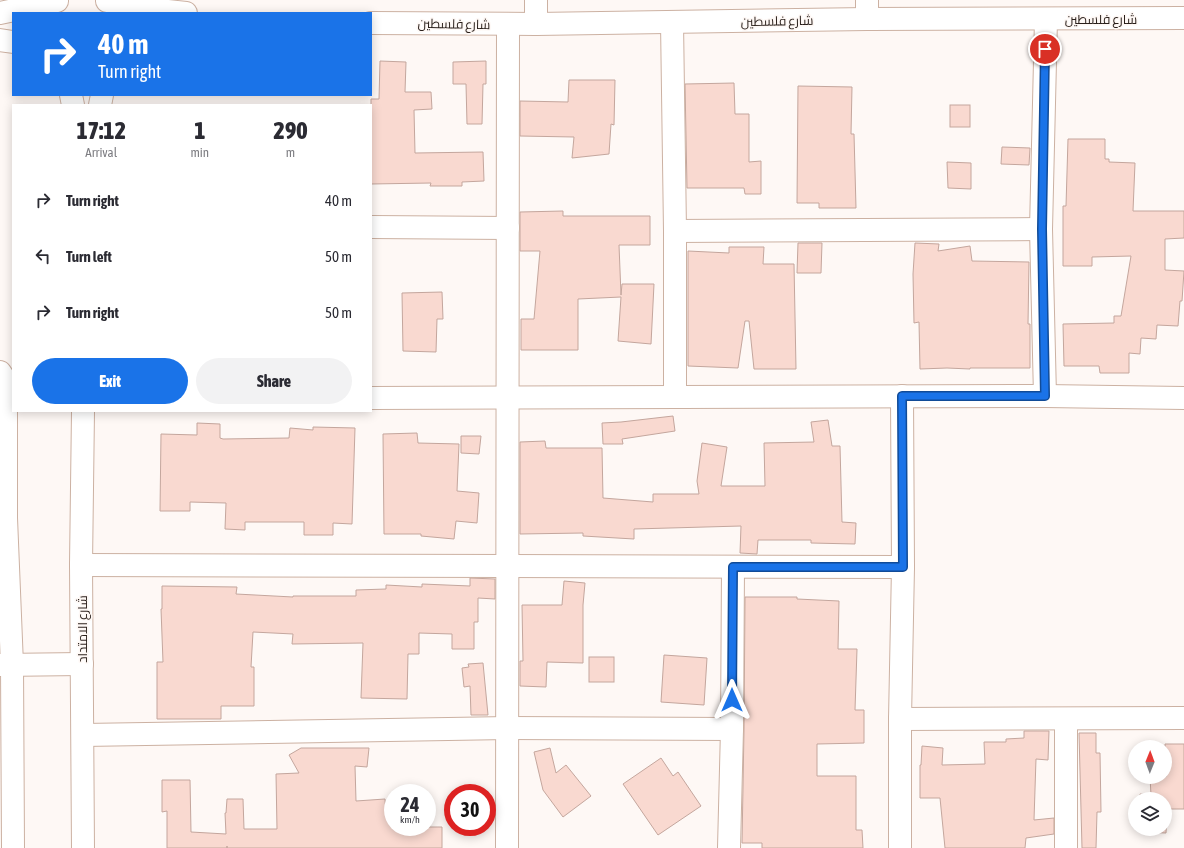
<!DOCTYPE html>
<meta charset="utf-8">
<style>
:root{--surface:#fff;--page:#f2f2f3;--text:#2b2b33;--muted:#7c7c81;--accent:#1a73e8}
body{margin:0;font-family:"Asap Condensed",Cairo,sans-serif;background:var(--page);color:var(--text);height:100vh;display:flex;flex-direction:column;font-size:15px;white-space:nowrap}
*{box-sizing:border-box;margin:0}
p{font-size:13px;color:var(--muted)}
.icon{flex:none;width:22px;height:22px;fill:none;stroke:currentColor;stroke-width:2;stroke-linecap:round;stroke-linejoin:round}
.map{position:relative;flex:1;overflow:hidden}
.side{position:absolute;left:12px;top:104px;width:360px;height:308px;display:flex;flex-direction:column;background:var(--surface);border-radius:0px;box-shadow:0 2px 10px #0003}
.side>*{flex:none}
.guide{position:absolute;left:12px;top:12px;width:360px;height:84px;border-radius:0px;box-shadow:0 2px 10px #0003;background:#1a73e8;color:#fff;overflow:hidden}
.needle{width:26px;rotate:1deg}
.fabs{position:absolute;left:1128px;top:740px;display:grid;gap:8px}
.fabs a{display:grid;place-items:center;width:44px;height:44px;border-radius:50%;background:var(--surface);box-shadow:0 2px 10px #0003;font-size:20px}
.speed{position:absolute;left:384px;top:784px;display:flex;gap:8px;font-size:20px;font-weight:700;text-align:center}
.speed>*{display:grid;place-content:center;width:52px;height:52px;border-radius:50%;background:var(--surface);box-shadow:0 2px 10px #0003;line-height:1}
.speed small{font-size:10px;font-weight:400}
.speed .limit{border:6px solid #d22;background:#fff;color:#111}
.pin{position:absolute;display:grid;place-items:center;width:34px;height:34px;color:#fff;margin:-17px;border:2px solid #fff;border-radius:50%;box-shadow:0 1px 4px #0007}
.me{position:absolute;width:44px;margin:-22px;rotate:0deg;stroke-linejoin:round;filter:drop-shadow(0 0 3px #0008)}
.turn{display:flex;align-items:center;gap:14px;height:84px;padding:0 20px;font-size:18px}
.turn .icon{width:52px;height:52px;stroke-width:2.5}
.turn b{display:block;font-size:28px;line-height:34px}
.eta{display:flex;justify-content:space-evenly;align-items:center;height:68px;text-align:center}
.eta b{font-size:24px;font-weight:800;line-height:28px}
.action{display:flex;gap:8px;margin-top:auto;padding:8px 20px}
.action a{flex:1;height:46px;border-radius:24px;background:var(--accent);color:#fff;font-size:16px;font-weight:800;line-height:46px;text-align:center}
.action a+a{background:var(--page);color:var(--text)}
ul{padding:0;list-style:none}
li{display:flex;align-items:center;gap:12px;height:56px;padding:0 20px}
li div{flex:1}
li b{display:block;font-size:15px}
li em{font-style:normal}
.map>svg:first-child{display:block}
.building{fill:#f9d9d0;stroke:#c4a69d}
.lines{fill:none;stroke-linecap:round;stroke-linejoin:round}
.street-casing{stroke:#ccb1a2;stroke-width:24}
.secondary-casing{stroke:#ccb1a2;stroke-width:24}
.street{stroke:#fff;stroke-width:22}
.secondary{stroke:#fff;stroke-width:22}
.route-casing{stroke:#114b97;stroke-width:10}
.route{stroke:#1a73e8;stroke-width:7}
.labels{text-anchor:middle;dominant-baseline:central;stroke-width:3;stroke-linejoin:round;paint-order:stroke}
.street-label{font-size:13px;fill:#291f1a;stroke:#fef8f5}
</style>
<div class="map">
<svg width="1184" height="848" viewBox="0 0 1184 848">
<rect width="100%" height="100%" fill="#fef8f5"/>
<g class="building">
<polygon points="380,61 406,62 405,92 431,92 432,109 414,110 415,153 483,152 484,181 462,182 462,186 430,186 431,183 371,184 371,99 379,99"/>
<polygon points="486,61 486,84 483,84 482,124 467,124 466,84 453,84 453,62"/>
<polygon points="569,80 615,80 614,125 611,124 609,154 572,158 574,137 520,136 520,101 568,102"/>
<polygon points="734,83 735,114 749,114 749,162 761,161 761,194 745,194 744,188 687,188 685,84"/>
<polygon points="798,86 852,87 851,134 854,134 856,208 819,208 819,203 797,203"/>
<rect x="950" y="105" width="20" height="22"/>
<polygon points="1068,139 1105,139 1105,159 1109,159 1109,162 1135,163 1133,211 1184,211 1184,238 1165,239 1165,270 1184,271 1182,301 1180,301 1178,326 1157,325 1156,339 1141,338 1140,354 1129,353 1129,373 1100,373 1099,366 1064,366 1063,324 1114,323 1114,316 1121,316 1131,256 1092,257 1092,266 1063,266 1063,206 1066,206"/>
<polygon points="1002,147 1030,148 1029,165 1001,164"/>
<polygon points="947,162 971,163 971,189 948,188"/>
<polygon points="563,211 563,216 650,216 650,245 619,245 621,295 622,284 654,284 651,344 618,341 621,297 578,299 578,350 521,350 521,319 534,319 540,251 520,251 520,212"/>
<polygon points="798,243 822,243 821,273 797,273"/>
<polygon points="915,243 939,244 938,251 970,246 972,261 1029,262 1028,324 1030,324 1030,368 970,368 970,369 947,368 920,369 919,322 914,323 913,274"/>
<polygon points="729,247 764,247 763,264 794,264 796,369 754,369 749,321 745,321 738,368 688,366 688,251 729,253"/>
<polygon points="442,292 443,319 437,319 436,352 403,351 402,293"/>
<polygon points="673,416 675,431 622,439 623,444 603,444 602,423 621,422"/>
<polygon points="828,420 832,446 840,446 842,522 856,523 855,544 811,543 811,540 758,540 757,554 740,553 741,526 634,529 634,539 583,536 583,533 520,534 520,442 545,441 546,448 602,448 603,498 653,502 653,494 699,494 697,481 702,443 727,447 721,486 765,486 764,443 814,442 811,422"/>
<polygon points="197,423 220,424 220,438 223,439 289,438 290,428 313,430 313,427 355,428 352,524 333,523 333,535 304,535 304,522 245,522 245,530 225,529 226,503 190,502 190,511 160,511 161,434 197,435"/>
<polygon points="417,433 418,443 459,444 457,491 479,493 477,523 456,521 454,539 421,536 421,534 384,534 383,434"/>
<polygon points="461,436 481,436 479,454 461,453"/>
<polygon points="470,578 495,579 495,599 478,598 478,622 474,622 474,649 452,649 452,634 419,633 419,654 408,654 407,699 361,698 363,643 292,644 293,634 253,632 251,667 254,667 254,706 221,706 221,719 157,719 157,662 163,662 161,609 162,609 162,586 237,587 236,594 293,597 293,596 356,596 356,590 386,589 386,585 422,587 422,584 470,586"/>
<polygon points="564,581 585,583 583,605 583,663 547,662 546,687 520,686 520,661 523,661 522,605 562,605"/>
<polygon points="745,597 797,597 797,599 839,601 838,649 857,649 855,710 864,710 864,743 817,744 817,776 856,776 856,830 862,830 863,848 762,848 762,843 742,843 744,729"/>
<polygon points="664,655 707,658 704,705 661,702"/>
<rect x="589" y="657" width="25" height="25"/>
<polygon points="483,663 488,715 471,715 470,686 464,687 462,668 469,667 468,664"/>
<polygon points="1024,731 1049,731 1048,760 1036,759 1034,820 1054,818 1054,834 1026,838 1025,848 945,848 940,798 920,798 920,765 921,765 922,746 943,748 942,765 985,764 984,742 1006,742 1006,739 1024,738"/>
<polygon points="1079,733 1096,733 1096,753 1100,753 1101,812 1097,812 1096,848 1082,848"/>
<polygon points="1165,744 1184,744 1184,809 1167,809 1166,833 1140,832 1140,829 1165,829 1165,799 1140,799 1140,794 1151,795 1150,777 1166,777"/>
<polygon points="301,748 369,748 367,767 355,766 356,801 385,799 386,816 393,816 393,827 442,827 442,848 227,848 227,846 227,848 167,848 167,811 162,812 162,780 190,780 191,832 226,834 225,813 226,813 227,799 243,799 244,829 277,829 276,774 299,773 289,755"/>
<polygon points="550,748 556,773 566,765 591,796 563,817 543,790 534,752"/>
<polygon points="661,758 673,776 678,772 701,806 658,835 623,784"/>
</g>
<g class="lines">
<g class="street-casing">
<g id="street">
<polyline points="536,0 536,24"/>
<polyline points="867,0 867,19"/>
<polyline points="672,22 675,231 675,397"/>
<polyline points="371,227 508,228"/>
<polyline points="675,231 1041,229"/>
<polyline points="0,372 6,381 6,518 12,665 13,848"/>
<polyline points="1045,396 1041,229 1046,19"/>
<polyline points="371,398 1045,396 1184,398"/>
<polyline points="81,565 903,567"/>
<polyline points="0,665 82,664"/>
<polyline points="900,719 1184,718"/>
<polyline points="1066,719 1066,848"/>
<polyline points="83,735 508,728 732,729"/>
<polyline points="507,848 508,24"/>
<polyline points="729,848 732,729 733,567"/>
<polyline points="900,848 900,719 903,567 902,396"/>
</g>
</g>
<g class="secondary-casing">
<g id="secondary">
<polyline points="107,1 159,10 186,13"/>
<polyline points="0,13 57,1"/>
<polyline points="371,23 536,24 867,19 1184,18"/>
<polyline points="0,40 13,42"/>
<polyline points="71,95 73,105"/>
<polyline points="100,105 102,95"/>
<polyline points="83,411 81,565 83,848"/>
</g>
</g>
<use href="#street" class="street"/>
<use href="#secondary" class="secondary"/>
</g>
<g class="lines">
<g class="route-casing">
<polyline id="route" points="732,700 733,567 903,567 902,396 1045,396 1042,229 1045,49"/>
</g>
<use href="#route" class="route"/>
</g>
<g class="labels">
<g class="street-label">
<text x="1101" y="19">شارع فلسطين</text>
<text transform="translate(777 21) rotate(-1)">شارع فلسطين</text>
<text transform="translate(454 24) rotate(1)">شارع فلسطين</text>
<text transform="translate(82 629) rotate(-90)">شارع الامتداد</text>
</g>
</g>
</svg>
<div class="fabs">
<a><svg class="needle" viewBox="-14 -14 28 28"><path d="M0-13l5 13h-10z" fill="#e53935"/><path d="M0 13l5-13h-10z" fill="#7c7c81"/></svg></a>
<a><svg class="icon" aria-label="layers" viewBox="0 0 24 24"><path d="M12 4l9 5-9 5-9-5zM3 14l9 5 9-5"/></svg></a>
</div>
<div class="speed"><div>24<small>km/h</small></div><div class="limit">30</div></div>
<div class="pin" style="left:1045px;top:49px;background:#d93025"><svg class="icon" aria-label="arrive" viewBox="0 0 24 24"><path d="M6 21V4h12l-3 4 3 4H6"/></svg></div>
<svg class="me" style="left:732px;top:700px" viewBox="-20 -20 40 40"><path d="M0-17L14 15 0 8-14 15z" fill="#1a73e8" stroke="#fff" stroke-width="4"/></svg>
<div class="guide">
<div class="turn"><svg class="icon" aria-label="right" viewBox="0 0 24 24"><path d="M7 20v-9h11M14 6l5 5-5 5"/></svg><div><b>40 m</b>Turn right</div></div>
</div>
<section class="side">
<div class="eta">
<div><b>17:12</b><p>Arrival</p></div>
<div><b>1</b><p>min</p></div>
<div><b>290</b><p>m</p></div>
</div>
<ul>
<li><svg class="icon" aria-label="right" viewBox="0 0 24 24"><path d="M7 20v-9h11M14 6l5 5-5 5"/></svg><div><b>Turn right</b></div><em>40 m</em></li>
<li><svg class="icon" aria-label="left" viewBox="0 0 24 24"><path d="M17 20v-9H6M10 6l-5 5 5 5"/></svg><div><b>Turn left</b></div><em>50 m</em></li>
<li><svg class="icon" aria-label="right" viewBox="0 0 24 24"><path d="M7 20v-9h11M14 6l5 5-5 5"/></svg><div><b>Turn right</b></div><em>50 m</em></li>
</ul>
<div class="action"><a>Exit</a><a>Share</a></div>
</section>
</div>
